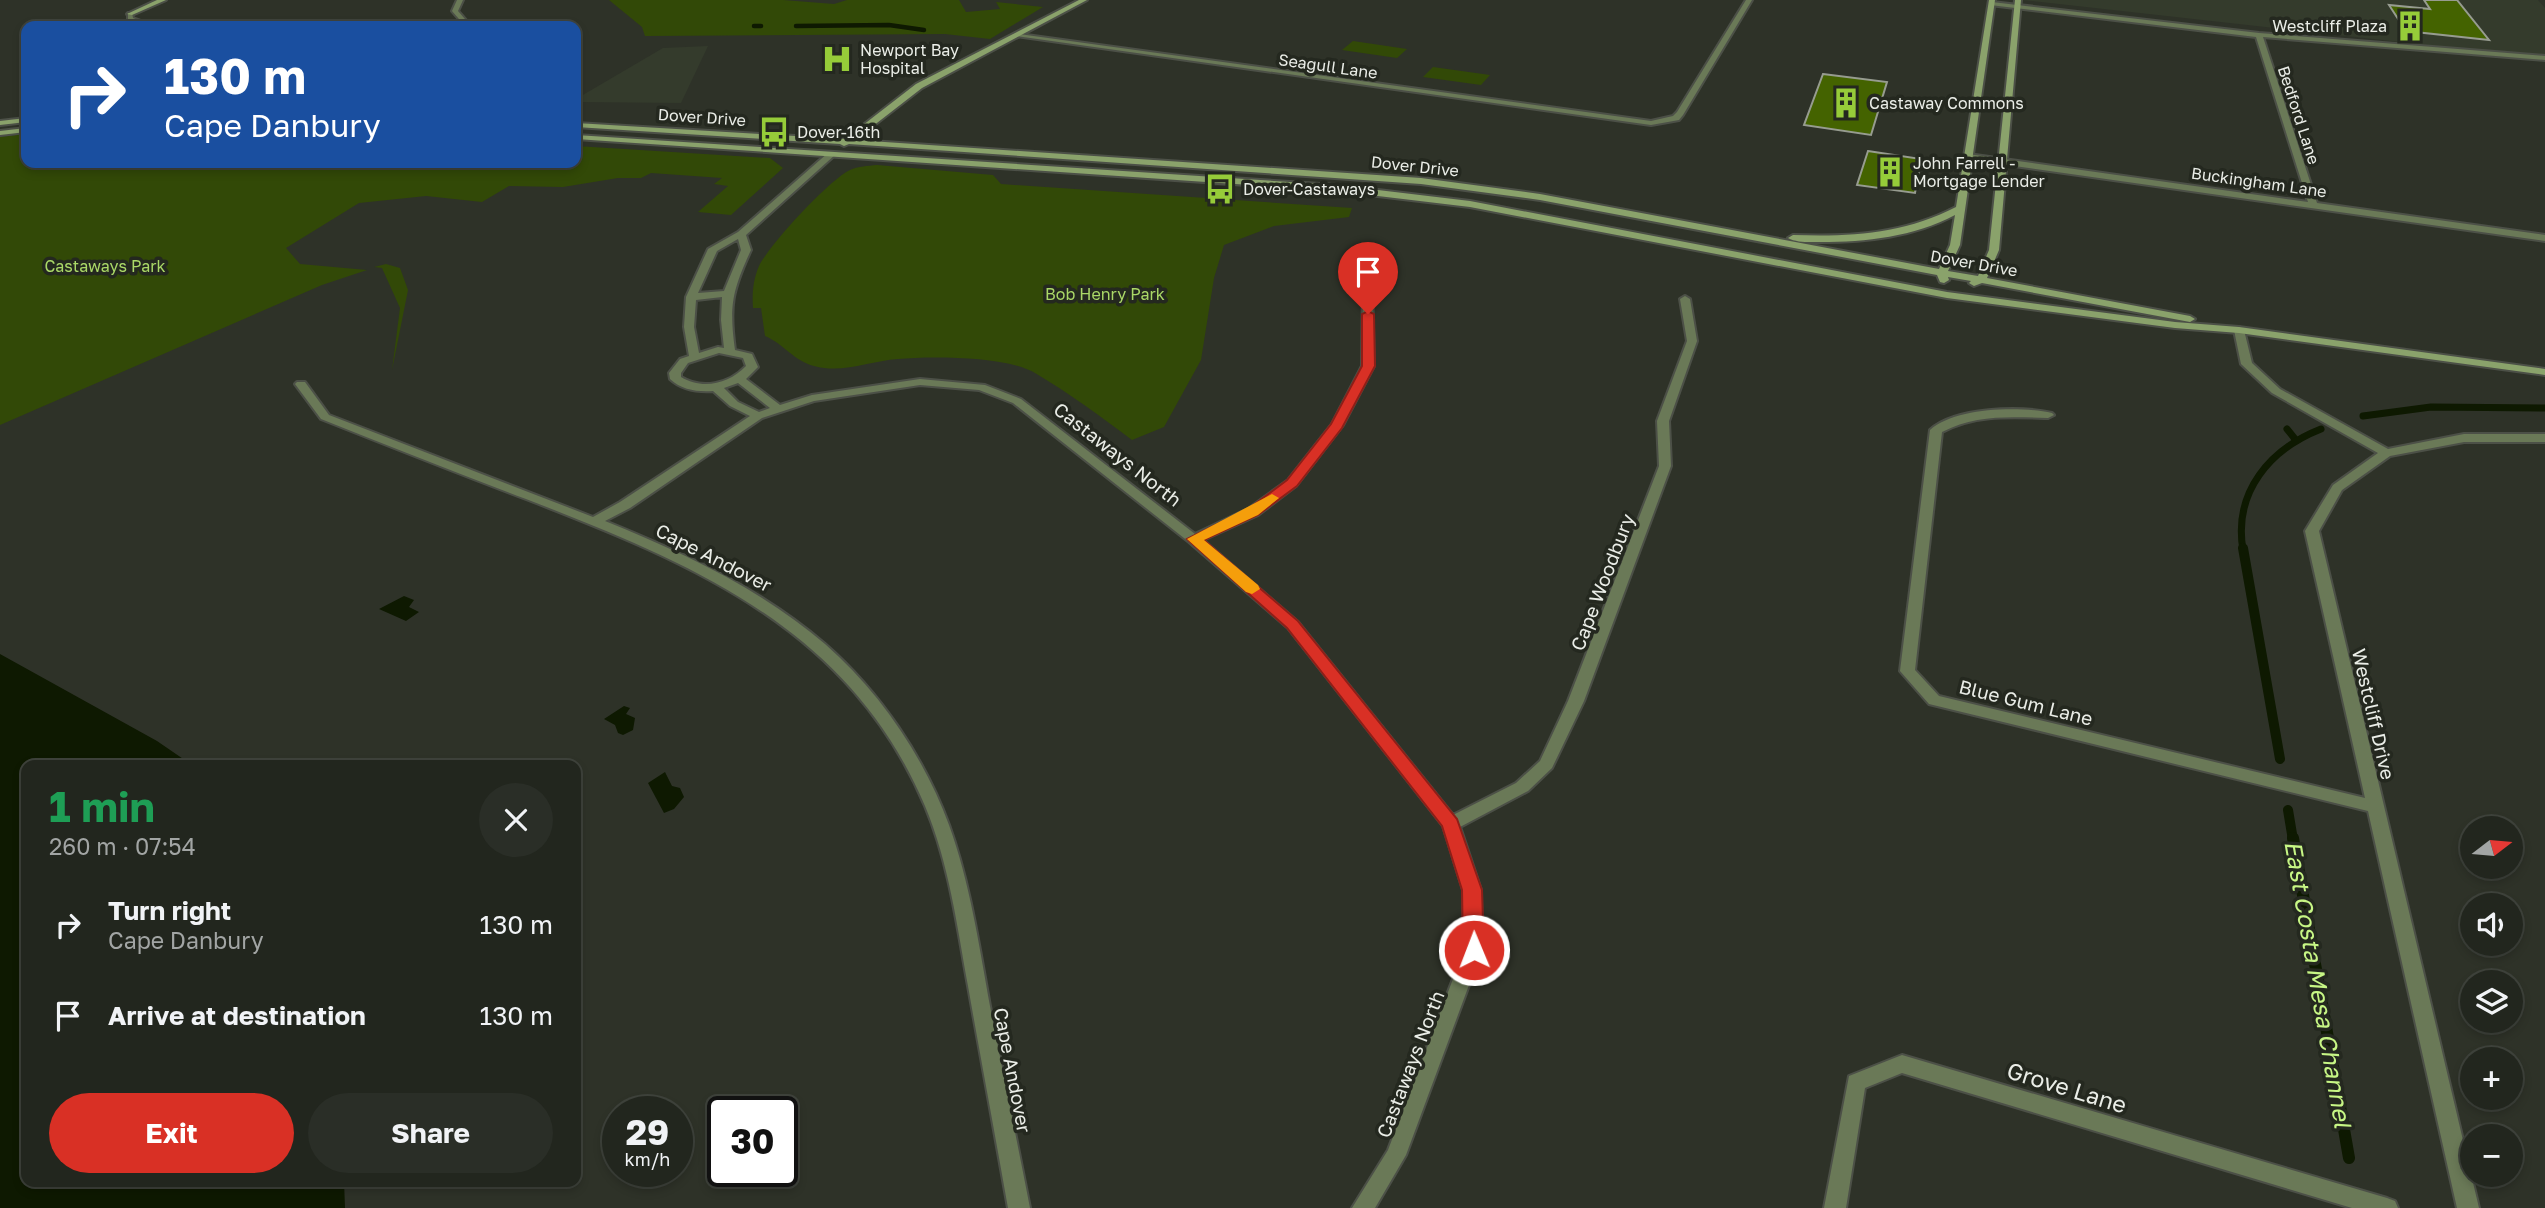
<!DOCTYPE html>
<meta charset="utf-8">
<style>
:root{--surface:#22261e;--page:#2a2e27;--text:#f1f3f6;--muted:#a2a5a4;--line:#3f433c;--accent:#d93025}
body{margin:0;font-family:"Golos Text",sans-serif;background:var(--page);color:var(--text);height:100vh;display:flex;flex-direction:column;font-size:26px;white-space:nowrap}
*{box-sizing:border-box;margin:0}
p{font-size:23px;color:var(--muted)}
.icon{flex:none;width:38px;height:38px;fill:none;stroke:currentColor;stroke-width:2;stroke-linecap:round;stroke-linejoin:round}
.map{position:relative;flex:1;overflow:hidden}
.drawer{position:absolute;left:21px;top:760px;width:560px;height:427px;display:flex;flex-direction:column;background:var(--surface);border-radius:14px;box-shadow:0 4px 10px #0003,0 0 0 2px var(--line)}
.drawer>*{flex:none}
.top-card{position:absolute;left:21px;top:21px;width:560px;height:147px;border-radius:14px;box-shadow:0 4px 10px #0003,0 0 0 2px var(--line);background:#1a4fa0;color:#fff;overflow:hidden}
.needle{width:46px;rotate:74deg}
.controls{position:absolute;left:2460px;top:816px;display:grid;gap:14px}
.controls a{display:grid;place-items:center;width:63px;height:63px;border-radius:50%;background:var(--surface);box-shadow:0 4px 10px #0003,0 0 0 2px var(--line);font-size:35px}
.speed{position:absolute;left:602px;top:1096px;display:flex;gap:14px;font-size:35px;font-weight:700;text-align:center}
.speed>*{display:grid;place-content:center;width:91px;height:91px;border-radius:50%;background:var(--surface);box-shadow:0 4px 10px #0003,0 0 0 2px var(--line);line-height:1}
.speed small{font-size:18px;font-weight:400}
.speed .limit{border:4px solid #111;border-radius:10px;background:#fff;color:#111}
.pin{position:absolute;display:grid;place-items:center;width:60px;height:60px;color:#fff;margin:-72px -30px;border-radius:50% 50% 50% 0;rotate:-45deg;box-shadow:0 0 7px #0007}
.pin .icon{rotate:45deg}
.me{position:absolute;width:77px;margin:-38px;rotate:359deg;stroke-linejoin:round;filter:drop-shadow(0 0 5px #0008)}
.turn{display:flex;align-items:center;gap:24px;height:147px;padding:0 28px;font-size:32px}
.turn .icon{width:91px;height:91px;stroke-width:2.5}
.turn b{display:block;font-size:49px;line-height:60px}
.round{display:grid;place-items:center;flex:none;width:74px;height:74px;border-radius:37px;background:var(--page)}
.summary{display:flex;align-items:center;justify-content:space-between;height:119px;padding:0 28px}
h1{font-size:42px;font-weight:700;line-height:52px;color:#1e9e55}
.cta{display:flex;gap:14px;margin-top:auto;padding:14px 28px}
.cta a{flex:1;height:80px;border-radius:42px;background:var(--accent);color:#fff;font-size:28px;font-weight:700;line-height:80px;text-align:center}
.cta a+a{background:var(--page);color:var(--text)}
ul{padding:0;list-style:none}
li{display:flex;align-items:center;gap:21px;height:91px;padding:0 28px}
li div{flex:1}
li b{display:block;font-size:26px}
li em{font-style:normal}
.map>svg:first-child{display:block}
.built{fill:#343b2c}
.green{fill:#324907}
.water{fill:#0e1901}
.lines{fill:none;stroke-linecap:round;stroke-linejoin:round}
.stream-far3{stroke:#0e1901;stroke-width:4.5}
.stream-far2{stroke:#0e1901;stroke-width:7}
.stream-far1{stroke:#0e1901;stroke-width:10}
.stream{stroke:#0e1901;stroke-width:12}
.building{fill:#446300;stroke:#979c90;stroke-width:2}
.street-casing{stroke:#4c5047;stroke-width:4}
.secondary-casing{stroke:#4c5047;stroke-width:4}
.street{fill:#6a7957;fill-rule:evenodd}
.secondary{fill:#8aa26b;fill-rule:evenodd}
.route{fill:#d93025;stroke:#8d1f18;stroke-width:2}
.slow{fill:#f59e0b}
.labels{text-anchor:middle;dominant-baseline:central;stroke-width:7;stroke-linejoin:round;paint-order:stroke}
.far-poi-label{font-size:16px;fill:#eaede7;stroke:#24281f;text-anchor:start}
.far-street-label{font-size:16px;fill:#eaede7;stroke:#24281f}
.far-park-label{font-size:16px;fill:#aad867;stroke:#24281f}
.street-label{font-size:19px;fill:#eaede7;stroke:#24281f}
.near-street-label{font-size:23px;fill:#eaede7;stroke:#24281f}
.near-water-label{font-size:24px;font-style:italic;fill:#c7f685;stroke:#24281f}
</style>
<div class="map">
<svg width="2545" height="1208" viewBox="0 0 2545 1208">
<rect width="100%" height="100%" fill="#2e3228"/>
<g class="built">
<polygon points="2022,0 2538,0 2545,8 2545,58"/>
<polygon points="708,46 681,103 576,102 576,99 663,48"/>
</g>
<g class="green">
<polygon points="609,0 783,0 834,4 847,0 959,0 966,12 1000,9 996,2 1043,7 990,39 945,34 645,36 642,27"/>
<polygon points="1353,41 1407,49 1397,58 1342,50"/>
<polygon points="1433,67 1490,75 1481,85 1423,77"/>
<polygon points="26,134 26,163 576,163 576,146 770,158 783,168 731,215 698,212 728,186 714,184 722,178 651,173 641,178 618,178 563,187 509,186 482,202 426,196 359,203 286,248 300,264 367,270 322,285 0,425 0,137"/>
<path d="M 877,165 L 993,175 L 1001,184 L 1352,208 L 1349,217 L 1274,226 L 1224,245 L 1214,278 L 1201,360 L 1164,427 L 1132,440 C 1100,416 1069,393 1035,373 C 1007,356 931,356 898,359 C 869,361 843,374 814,366 C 794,361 784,344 765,336 L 761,308 L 753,308 C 752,293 753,280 759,266 C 769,245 829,180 850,170 C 858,166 868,166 877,165 Z"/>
<polygon points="386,264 400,268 408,290 392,370 400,308 382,268 374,267"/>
</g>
<g class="water">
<polygon points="404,596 414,600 409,607 419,612 406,621 379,609"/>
<polygon points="0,654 157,741 192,765 26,765 26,1181 344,1181 345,1208 0,1208"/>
<polygon points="624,706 630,708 626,714 635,718 633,730 623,735 618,733 615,725 604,719"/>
<polygon points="665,772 672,786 680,788 684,797 674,809 664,813 648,783"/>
</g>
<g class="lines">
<g class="stream-far3">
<polyline points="754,26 761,26"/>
<polyline points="796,26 889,25 924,30"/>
</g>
<g class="stream-far2">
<polyline points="2363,416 2431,407 2545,408"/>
<polyline points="2287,429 2295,439"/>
<path d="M 2243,550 C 2233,492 2270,449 2321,429"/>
</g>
<g class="stream-far1">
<polyline points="2243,548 2280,759"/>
<polyline points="2288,810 2293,840"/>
</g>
<polyline class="stream" points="2293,838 2349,1158"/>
</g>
<g class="building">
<polygon points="2424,0 2457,0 2489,40 2406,31 2389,5 2430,9"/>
<polygon points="1823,74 1887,82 1871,135 1804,125"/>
<polygon points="1868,151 1921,159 1915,193 1857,185"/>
</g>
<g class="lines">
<g class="street-casing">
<g id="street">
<polygon points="457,0 463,0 458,11 471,26 465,26 452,11"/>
<polygon points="1746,0 1752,0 1683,115 1679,120 1651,125 1016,36 1019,34 1651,121 1673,116 1677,112"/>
<polygon points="1992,2 2259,33 2545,56 2545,60 2263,37 2317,203 2545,235 2545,241 1965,159 1964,157 1968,154 2308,202 2256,37 1990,5"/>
<polygon points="128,13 132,13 133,18 141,21 208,24 211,26 140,25 128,20"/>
<path d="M 829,152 L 836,154 L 746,235 L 751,250 C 732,291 729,306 735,350 L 752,354 L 758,367 L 746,379 L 780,405 L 812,395 L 920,379 L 985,385 L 1021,399 L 1195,534 L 1248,509 L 1288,480 L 1332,424 L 1362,366 L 1363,288 L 1372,286 L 1374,366 L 1343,425 L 1296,486 L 1258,515 L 1203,540 L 1298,622 L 1453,815 L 1516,783 L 1540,761 L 1568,701 L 1659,466 L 1657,421 L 1687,341 L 1680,299 L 1685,296 L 1690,299 L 1697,341 L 1669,421 L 1671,466 L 1584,701 L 1552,768 L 1528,791 L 1460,827 L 1481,890 L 1482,950 L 1406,1155 L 1375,1208 L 1352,1208 L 1388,1150 L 1464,950 L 1463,890 L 1443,826 L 1288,628 L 1189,542 L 1013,403 L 979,390 L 920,385 L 814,401 L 762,418 L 630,508 L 605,521 C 682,552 761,589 825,644 C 880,692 924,757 949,825 C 970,883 979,945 990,1006 C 1003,1073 1017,1141 1030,1208 L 1008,1208 C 995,1134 981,1060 968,986 C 957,926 949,863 925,806 C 850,629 694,564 526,499 C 457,473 389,446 321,419 L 295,384 L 297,382 L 305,382 L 329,415 L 593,517 L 620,502 L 750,416 L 730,406 L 713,391 C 697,392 682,390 670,379 L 669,373 L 680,359 L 689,356 L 684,327 L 686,297 L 708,249 L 738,232 ZM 738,239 L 741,250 L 724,291 L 698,293 L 717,251 ZM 722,297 L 721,320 L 724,348 L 718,347 L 699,353 L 694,327 L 696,300 ZM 719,353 L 743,358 L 746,366 C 729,384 702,390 681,377 L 681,373 L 688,363 ZM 738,383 L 770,408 L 759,412 L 738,402 L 724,388 Z"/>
<path d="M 2239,327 L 2244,330 L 2252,363 L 2280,389 L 2388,449 L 2464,434 L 2545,434 L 2545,442 L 2464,442 L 2390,456 L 2342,490 L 2319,531 L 2479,1208 L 2457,1208 L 2368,811 L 1929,704 L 1900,671 L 1930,430 C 1955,407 2020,406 2052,413 L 2054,415 L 2048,418 C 2011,417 1976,414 1942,432 L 1915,670 L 1939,696 L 2365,798 L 2305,531 L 2333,485 L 2378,453 L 2272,393 L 2241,364 L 2234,330 Z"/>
<polygon points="1902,1055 2387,1198 2395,1201 2398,1208 2352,1208 1902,1073 1865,1088 1846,1208 1824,1208 1849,1076"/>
</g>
</g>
<g class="secondary-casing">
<g id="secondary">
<polygon points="157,0 166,0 132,15 127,14"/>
<path d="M 1079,0 L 1087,0 L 922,88 L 855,140 L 1421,178 L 1540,194 L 1939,269 L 1950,245 L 1955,215 C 1913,237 1867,242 1820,242 C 1810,242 1797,243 1788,238 L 1793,235 C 1851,237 1904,234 1956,207 L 1989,0 L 1995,0 L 1960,245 L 1948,271 L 1978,276 L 1989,250 L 2015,0 L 2021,0 L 1999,250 L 1987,278 L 2190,316 L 2195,319 L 2190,322 L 1982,283 L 1974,286 L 1969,283 L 1971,281 L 1948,277 L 1949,280 L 1944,283 L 1940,282 L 1937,275 L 1540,200 L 1421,184 L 849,144 L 844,146 L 840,144 L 576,127 L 576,123 L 845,139 L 916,84 Z"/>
<polygon points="26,118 26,122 0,125 0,121"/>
<polygon points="26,128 26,132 0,135 0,131"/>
<polygon points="576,135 1336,185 1470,201 1947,292 2175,322 2239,327 2545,369 2545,375 2239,333 2175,328 1947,298 1470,207 1336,191 576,139"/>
</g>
</g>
<use href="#street" class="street"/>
<use href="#secondary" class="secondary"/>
</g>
<polygon class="route" points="1368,311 1374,314 1375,366 1342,428 1297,486 1258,515 1204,540 1298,621 1457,819 1482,890 1484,950 1481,956 1474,959 1466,956 1463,950 1462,890 1442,826 1287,628 1187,539 1248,509 1287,480 1302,461 1331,424 1362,366 1362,314"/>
<polygon class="slow" points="1272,494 1279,498 1258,515 1204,540 1258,585 1260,589 1252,594 1246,592 1187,539"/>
<defs>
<g id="building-bare" transform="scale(2.415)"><path d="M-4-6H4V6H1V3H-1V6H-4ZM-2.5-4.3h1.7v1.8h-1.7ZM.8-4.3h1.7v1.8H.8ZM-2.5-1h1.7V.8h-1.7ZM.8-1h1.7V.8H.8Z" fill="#96cc39" stroke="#24281f" stroke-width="2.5" paint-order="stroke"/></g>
<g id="hospital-bare" transform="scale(2.415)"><path d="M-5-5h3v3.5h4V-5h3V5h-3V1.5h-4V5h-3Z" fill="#96cc39" stroke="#24281f" stroke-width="2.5" paint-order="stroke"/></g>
<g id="bus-bare" transform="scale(2.415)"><path d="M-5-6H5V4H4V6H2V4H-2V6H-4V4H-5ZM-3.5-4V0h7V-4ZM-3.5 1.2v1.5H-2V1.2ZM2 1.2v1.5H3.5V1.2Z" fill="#96cc39" stroke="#24281f" stroke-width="2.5" paint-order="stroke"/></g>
</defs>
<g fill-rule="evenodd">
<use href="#building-bare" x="2410" y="26"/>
<use href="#hospital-bare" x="837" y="59"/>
<use href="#building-bare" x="1846" y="103"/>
<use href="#bus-bare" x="774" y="132"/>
<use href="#building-bare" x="1890" y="172"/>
<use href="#bus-bare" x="1220" y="189"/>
</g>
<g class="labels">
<g class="far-poi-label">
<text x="2387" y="26" text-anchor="end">Westcliff Plaza</text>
<text x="860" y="50">Newport Bay<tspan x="860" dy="18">Hospital</tspan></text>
<text x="1869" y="103">Castaway Commons</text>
<text x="797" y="132">Dover-16th</text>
<text x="1913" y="163">John Farrell -<tspan x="1913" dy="18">Mortgage Lender</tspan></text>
<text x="1243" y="189">Dover-Castaways</text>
</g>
<g class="far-street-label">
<text transform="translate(1328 66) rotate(8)">Seagull Lane</text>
<text transform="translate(2299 115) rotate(72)">Bedford Lane</text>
<text transform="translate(702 117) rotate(4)">Dover Drive</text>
<text transform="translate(1415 166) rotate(6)">Dover Drive</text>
<text transform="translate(2259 182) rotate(8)">Buckingham Lane</text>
<text transform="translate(1974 263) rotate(10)">Dover Drive</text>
</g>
<g class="far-park-label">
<text x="105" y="266">Castaways Park</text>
<text x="1105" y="294">Bob Henry Park</text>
</g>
<g class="street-label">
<text transform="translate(1118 454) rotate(38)">Castaways North</text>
<text transform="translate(714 557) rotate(27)">Cape Andover</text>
<text transform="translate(1602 582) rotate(-69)">Cape Woodbury</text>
<text transform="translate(2026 702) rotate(14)">Blue Gum Lane</text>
<text transform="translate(2374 714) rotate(77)">Westcliff Drive</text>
<text transform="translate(1410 1064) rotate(-69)">Castaways North</text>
<text transform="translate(1013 1070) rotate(79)">Cape Andover</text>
</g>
<g class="near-street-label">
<text transform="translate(2067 1087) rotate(17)">Grove Lane</text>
</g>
<g class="near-water-label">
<text transform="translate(2319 984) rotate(80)">East Costa Mesa Channel</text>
</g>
</g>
</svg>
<div class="controls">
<a><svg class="needle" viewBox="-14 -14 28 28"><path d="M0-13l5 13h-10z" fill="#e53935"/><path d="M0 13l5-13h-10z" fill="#a2a5a4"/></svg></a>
<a><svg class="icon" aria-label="sound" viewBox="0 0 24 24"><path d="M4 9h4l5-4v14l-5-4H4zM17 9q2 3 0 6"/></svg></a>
<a><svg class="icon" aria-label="layers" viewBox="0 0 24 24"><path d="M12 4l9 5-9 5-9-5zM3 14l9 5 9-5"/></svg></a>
<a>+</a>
<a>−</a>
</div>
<div class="speed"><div>29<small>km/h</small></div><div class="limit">30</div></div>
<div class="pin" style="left:1368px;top:314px;background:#d93025"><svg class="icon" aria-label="arrive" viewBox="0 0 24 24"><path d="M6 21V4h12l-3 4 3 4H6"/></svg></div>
<svg class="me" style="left:1474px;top:950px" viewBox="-20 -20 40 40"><circle r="17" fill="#d93025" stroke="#fff" stroke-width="3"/><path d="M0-11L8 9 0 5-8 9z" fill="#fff"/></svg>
<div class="top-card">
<div class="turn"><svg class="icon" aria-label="right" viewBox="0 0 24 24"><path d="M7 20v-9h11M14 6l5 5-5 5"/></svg><div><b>130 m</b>Cape Danbury</div></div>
</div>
<section class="drawer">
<div class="summary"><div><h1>1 min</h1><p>260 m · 07:54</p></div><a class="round"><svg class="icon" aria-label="close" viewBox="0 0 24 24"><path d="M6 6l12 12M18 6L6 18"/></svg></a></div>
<ul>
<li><svg class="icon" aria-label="right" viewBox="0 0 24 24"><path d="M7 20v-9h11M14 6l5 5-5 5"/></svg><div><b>Turn right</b><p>Cape Danbury</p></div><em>130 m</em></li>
<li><svg class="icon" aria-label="arrive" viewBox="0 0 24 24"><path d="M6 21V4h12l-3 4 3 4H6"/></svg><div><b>Arrive at destination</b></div><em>130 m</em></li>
</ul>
<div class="cta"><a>Exit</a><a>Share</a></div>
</section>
</div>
